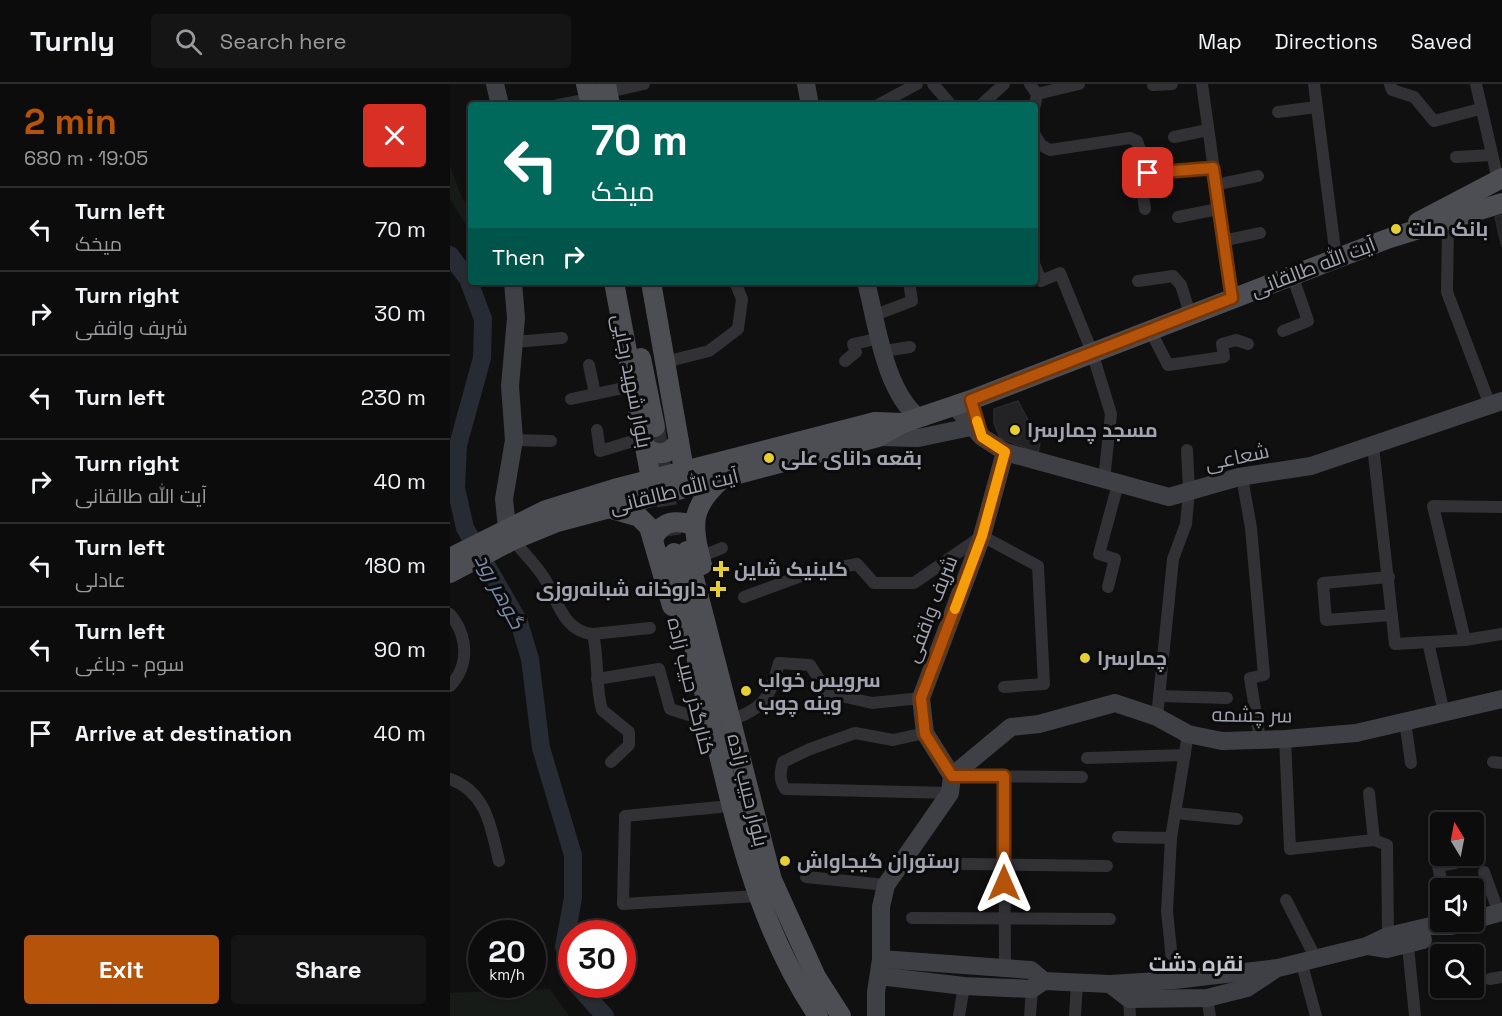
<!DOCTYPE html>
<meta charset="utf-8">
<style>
:root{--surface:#0c0c0d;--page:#151516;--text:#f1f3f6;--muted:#9a9b9d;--line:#2c2c2e;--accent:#b45309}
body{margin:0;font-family:"Space Grotesk",Cairo,sans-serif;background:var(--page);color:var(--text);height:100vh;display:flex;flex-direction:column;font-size:22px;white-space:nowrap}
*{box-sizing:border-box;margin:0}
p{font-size:20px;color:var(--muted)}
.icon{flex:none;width:33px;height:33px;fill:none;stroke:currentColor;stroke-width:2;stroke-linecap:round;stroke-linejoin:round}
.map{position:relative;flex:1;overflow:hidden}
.drawer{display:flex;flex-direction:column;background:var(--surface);width:450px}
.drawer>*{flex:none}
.hud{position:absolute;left:18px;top:18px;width:570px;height:183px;border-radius:6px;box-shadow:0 2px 4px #0004,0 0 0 2px var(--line);background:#00695c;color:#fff;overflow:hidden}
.needle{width:39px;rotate:350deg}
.fabs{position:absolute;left:980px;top:728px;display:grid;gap:12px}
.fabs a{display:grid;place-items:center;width:54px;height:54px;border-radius:6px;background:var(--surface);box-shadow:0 2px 4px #0004,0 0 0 2px var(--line);font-size:30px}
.speed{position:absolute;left:18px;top:836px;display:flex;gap:12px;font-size:30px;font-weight:700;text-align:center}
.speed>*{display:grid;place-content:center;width:78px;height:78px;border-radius:50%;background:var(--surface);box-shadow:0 2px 4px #0004,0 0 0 2px var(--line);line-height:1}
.speed small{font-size:15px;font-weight:400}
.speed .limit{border:9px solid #d22;background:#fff;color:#111}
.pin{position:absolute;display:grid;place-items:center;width:51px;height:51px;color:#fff;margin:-26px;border-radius:12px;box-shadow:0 3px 9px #0006}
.me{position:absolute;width:66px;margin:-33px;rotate:0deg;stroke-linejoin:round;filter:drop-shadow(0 0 4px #0008)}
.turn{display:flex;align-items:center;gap:21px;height:126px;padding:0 24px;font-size:27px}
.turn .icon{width:78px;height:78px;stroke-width:2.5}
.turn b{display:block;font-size:42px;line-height:51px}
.then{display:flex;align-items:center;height:57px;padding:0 24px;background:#0003;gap:12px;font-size:22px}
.round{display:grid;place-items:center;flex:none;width:63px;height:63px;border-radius:6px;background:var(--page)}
.head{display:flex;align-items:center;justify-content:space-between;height:102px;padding:0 24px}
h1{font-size:36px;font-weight:700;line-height:45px;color:var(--accent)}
.action{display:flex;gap:12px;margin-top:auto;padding:12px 24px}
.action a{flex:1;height:69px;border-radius:6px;background:var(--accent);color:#fff;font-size:24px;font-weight:700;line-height:69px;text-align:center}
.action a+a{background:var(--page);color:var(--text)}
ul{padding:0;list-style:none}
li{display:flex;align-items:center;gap:18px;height:84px;padding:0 24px;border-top:2px solid var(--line)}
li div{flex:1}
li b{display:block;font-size:22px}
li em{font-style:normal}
header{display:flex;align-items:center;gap:36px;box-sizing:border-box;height:84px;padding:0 30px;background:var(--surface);border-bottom:2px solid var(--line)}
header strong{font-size:28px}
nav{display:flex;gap:33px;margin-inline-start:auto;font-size:21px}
.search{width:420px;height:54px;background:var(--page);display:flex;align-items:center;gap:15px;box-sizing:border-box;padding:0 21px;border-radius:6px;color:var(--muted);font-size:22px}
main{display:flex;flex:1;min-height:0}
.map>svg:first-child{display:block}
.green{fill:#161b18}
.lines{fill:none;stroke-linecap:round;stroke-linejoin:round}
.river{stroke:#272b33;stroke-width:18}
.building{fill:#232325;stroke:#2a2a2d;stroke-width:1.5}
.primary-tunnel{stroke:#2d2d31;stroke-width:20;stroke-dasharray:20 10;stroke-linecap:butt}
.street{stroke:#313136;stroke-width:12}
.secondary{stroke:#3f3f46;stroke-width:18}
.primary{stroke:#4d4d54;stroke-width:20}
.route-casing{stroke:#753606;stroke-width:15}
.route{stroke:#b45309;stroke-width:10}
.slow{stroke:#f59e0b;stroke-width:10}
.poi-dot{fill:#e6cf33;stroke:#0b0b0c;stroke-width:2}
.labels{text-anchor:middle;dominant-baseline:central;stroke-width:6;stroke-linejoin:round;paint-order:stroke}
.poi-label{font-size:20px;font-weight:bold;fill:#a2a3b1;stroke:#0b0b0c;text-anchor:start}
.street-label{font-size:20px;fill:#a2a3b1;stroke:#0b0b0c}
.water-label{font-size:21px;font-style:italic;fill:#7a8aab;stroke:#0b0b0c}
.neighbourhood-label{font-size:21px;font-weight:bold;fill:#c2c3cd;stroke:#0b0b0c}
</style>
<header>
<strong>Turnly</strong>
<div class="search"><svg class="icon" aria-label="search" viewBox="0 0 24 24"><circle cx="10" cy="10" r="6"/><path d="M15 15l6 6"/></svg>Search here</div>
<nav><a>Map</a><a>Directions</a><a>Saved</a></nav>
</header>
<main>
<section class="drawer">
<div class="head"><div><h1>2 min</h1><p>680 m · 19:05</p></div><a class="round" style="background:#d93025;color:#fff"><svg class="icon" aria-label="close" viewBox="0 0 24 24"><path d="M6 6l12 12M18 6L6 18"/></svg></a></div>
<ul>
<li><svg class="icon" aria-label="left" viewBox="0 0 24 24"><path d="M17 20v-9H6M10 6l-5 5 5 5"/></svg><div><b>Turn left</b><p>میخک</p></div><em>70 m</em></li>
<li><svg class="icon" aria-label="right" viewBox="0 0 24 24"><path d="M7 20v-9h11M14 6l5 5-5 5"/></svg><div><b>Turn right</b><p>شریف واقفی</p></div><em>30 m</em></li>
<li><svg class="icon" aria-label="left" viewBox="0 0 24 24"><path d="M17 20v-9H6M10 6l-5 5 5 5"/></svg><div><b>Turn left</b></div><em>230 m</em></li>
<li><svg class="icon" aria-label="right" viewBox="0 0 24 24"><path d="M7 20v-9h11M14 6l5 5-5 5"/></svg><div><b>Turn right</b><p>آیت الله طالقانی</p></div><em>40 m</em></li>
<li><svg class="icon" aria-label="left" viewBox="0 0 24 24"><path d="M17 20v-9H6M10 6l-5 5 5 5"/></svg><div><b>Turn left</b><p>عادلی</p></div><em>180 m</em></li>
<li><svg class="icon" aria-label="left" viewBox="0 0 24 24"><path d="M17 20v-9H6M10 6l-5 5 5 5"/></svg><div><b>Turn left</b><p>سوم - دباغی</p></div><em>90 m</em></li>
<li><svg class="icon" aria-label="arrive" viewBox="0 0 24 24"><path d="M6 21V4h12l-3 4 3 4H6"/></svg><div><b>Arrive at destination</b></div><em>40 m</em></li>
</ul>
<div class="action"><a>Exit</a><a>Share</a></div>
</section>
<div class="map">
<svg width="1052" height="932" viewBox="0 0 1052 932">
<rect width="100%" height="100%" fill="#101011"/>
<g class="green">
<polygon points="0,82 12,114 21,123 21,149 0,115"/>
<polygon points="100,905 119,932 0,932 0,909"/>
</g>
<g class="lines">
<g class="river">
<polyline points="0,171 18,195 33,235 32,274 8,361 6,404 15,444 69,538 80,575 91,664 123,771 123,814 114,863 122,887"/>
<polyline points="126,900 155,932"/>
</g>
</g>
<g class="building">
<polygon points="1052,131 1052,163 1045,133"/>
<polygon points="568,317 590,359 588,369 550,354 544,339 544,325"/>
</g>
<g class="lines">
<polyline class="primary-tunnel" points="205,343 224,469"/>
<g class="street">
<polyline points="483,0 501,21"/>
<polyline points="580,0 587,10 585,21"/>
<polyline points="752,0 782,214"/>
<polyline points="864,0 886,174"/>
<polyline points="940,0 942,6 964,13 984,37 1030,25"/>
<polyline points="1026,0 1048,96"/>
<polyline points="703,1 722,0"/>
<polyline points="158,8 194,0"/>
<polyline points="587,10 629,0"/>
<polyline points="108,21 140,15"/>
<polyline points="428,21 467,0"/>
<polyline points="531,21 554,0"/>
<polyline points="828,28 866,23"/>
<polyline points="585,51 591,61 600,66 680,54 687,57 698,89 763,84"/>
<polyline points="724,53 758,46"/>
<polyline points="1006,73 1042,71"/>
<polyline points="765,101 808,92"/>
<polyline points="695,125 690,93 698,89"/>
<polyline points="728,133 768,125"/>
<polyline points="998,138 997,208 1040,321"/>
<polyline points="772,157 810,149"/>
<polyline points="585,182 591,197 610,189 642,268 661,330 654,396"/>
<polyline points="688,197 723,192 731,201 740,230"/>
<polyline points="425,231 462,217 459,198"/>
<polyline points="700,246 718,281 774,273 772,260 786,256 798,260"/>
<polyline points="833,247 858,237 842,191"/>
<polyline points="65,258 112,254"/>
<polyline points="434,267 460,263"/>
<polyline points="395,277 406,268 403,260 431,254"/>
<polyline points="215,278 259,267 288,245 292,215 285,198"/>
<polyline points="139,281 145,310"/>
<polyline points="121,315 183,302"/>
<polyline points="147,346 150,367 193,354"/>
<polyline points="64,356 101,357"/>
<polyline points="923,362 945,560 1015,556 1052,550"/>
<polyline points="792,393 801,444 814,591 800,594 810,656"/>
<path d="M 63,456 C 73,468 85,480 93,492 C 107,513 112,548 143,550 C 149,576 145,601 152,626 L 179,648 L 179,661 L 161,678"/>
<polyline points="250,473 272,464"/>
<polyline points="939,493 873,499 876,536 942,531"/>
<polyline points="658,503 665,475 649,470 668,400"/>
<polyline points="294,513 359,489 407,480 424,499 464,499 532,452 588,482 594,600 554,603"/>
<path d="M 0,530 C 18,552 20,581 0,602"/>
<polyline points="143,550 200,544"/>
<polyline points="1015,556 983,422 1052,423"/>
<polyline points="978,558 994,629"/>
<polyline points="147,595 209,585 220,625 239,631"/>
<polyline points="709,612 777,614"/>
<path d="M 289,633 C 318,621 321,608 329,579 L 360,581 L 378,609 L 422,619 L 471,614"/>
<polyline points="707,633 723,475 736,440 739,407 737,366"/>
<polyline points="955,637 961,679"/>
<path d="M 475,649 L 443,656 L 405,649 L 360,665 L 333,678 C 330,689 329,695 335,705 L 500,709"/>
<polyline points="835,655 840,765 924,756 937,761 938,852"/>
<polyline points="637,674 735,671"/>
<polyline points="1043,678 1052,679"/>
<polyline points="502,692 632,693"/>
<polyline points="554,692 555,883"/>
<path d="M 0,695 C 37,708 41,744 49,777"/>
<polyline points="919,709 924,756"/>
<polyline points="270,723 175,732 173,820 308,812"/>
<polyline points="725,729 787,735"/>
<polyline points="668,753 721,754"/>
<polyline points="454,779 657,782"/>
<polyline points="1034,788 1049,829"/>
<polyline points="356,793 436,801"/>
<polyline points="993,804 988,782 1005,779"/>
<polyline points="836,816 865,873"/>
<polyline points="462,834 660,835"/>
<polyline points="957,853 965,932"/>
<polyline points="851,877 866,932"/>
<polyline points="1040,895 1052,893"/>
<polyline points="724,896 717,827 721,754 738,650"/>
<polyline points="757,914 760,932"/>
<polyline points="679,915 680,932"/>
<polyline points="509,932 514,902"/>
<polyline points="580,932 582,905"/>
<polyline points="625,932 627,899"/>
</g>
<g class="secondary">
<polyline points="45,0 50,21"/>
<polyline points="356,0 360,21"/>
<path d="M 416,198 C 427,239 434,306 469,334"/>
<polyline points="505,322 532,353 555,368 719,413 789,393 861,382 1052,317"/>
<polyline points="428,353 468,354 521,343"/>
<polyline points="57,444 54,415 64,356 60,302 66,234 63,198"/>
<polyline points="502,692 561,643 589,640 665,619 707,633 738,650 772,657 835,655 906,649 1052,615"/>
<polyline points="502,692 475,649 471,614 532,452 555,368"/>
<polyline points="1023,836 1052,828"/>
<polyline points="918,862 937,865 973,856"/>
<polyline points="431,875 581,886 594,897 660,900 724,896 828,884 917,862 938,852 981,842 1001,842 1020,837"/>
<polyline points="429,892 514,902 582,905 594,897"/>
<polyline points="660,900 679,915 757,914 797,904 824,886"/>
<polyline points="426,932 426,908 431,875 431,823 436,801 500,709 502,692"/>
</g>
<g class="primary">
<polyline points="136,0 141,21"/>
<polyline points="156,0 160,21"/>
<polyline points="968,138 1052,94"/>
<polyline points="164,198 201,395"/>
<polyline points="201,198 234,386"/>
<polyline points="191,274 205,343"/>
<path d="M 195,363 C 207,373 220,371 229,357"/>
<polyline points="158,424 189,433 199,443 222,522"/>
<path d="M 204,453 C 213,436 226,436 243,441"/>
<polyline points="237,467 322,796 366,893 391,932"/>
<path d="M 224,469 C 239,540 254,612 272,683 C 293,771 317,856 368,932"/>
<polyline points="0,474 96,426 164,405 425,338 453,339"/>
<path d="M 252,481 C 242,441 239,424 272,395"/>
<polyline points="0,489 63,456 107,438 428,353 453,339 521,316 937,155 1052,119"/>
</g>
</g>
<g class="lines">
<g class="route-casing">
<polyline id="route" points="554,799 554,692 502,692 475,650 471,614 532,452 555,368 532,353 521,316 782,214 763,84 698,89"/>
</g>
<use href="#route" class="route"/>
<polyline class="slow" points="505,525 532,452 555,368 532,353 527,337"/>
</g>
<g class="poi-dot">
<circle cx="946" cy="145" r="6"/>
<circle cx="565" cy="346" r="6"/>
<circle cx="319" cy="374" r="6"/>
<path d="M268 476h6v6h6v6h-6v6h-6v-6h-6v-6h6z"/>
<path d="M265 496h6v6h6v6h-6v6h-6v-6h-6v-6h6z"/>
<circle cx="635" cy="574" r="6"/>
<circle cx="296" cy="607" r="6"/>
<circle cx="335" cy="777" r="6"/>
</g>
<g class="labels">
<g class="poi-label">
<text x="958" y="145">بانک ملت</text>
<text x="577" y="346">مسجد چمارسرا</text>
<text x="331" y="374">بقعه دانای علی</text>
<text x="284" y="485">کلینیک شاین</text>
<text x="256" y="505" text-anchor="end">داروخانه شبانه‌روزی</text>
<text x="647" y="574">چمارسرا</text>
<text x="308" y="596">سرویس خواب<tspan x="308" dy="23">وینه چوب</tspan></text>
<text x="347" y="777">رستوران گیجاواش</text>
</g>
<g class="street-label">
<text transform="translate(863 183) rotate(-21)">آیت الله طالقانی</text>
<text transform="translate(182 297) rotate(79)">بلوار شهید رجایی</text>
<text transform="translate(787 373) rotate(-12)">شعاعی</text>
<text transform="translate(224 407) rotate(-14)">آیت الله طالقانی</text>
<text transform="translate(481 525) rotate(-69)">شریف واقفی</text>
<text transform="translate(241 602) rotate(76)">کنارگذر حبیب زاده</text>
<text transform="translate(802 631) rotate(1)">سر چشمه</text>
<text transform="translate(298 706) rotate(76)">بلوار حبیب زاده</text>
</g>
<g class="water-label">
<text transform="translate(50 507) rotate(62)">گوهر رود</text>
</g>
<g class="neighbourhood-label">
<text x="746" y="879">نقره دشت</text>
</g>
</g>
</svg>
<div class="fabs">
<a><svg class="needle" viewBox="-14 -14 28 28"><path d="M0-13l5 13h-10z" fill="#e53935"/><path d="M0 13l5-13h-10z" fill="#9a9b9d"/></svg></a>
<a><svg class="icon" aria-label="sound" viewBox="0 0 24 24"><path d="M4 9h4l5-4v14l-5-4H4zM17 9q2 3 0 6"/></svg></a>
<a><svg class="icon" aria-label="search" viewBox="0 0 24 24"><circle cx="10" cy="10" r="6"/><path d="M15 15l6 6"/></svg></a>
</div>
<div class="speed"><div>20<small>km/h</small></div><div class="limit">30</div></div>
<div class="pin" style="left:698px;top:89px;background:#d93025"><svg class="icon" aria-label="arrive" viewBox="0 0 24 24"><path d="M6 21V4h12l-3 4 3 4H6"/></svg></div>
<svg class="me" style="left:554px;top:799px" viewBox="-20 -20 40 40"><path d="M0-17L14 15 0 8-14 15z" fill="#b45309" stroke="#fff" stroke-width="4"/></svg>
<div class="hud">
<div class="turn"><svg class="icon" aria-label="left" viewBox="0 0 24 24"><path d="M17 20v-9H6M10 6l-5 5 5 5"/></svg><div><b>70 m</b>میخک</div></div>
<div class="then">Then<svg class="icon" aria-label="right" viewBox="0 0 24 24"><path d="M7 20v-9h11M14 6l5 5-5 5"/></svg></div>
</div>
</div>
</main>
